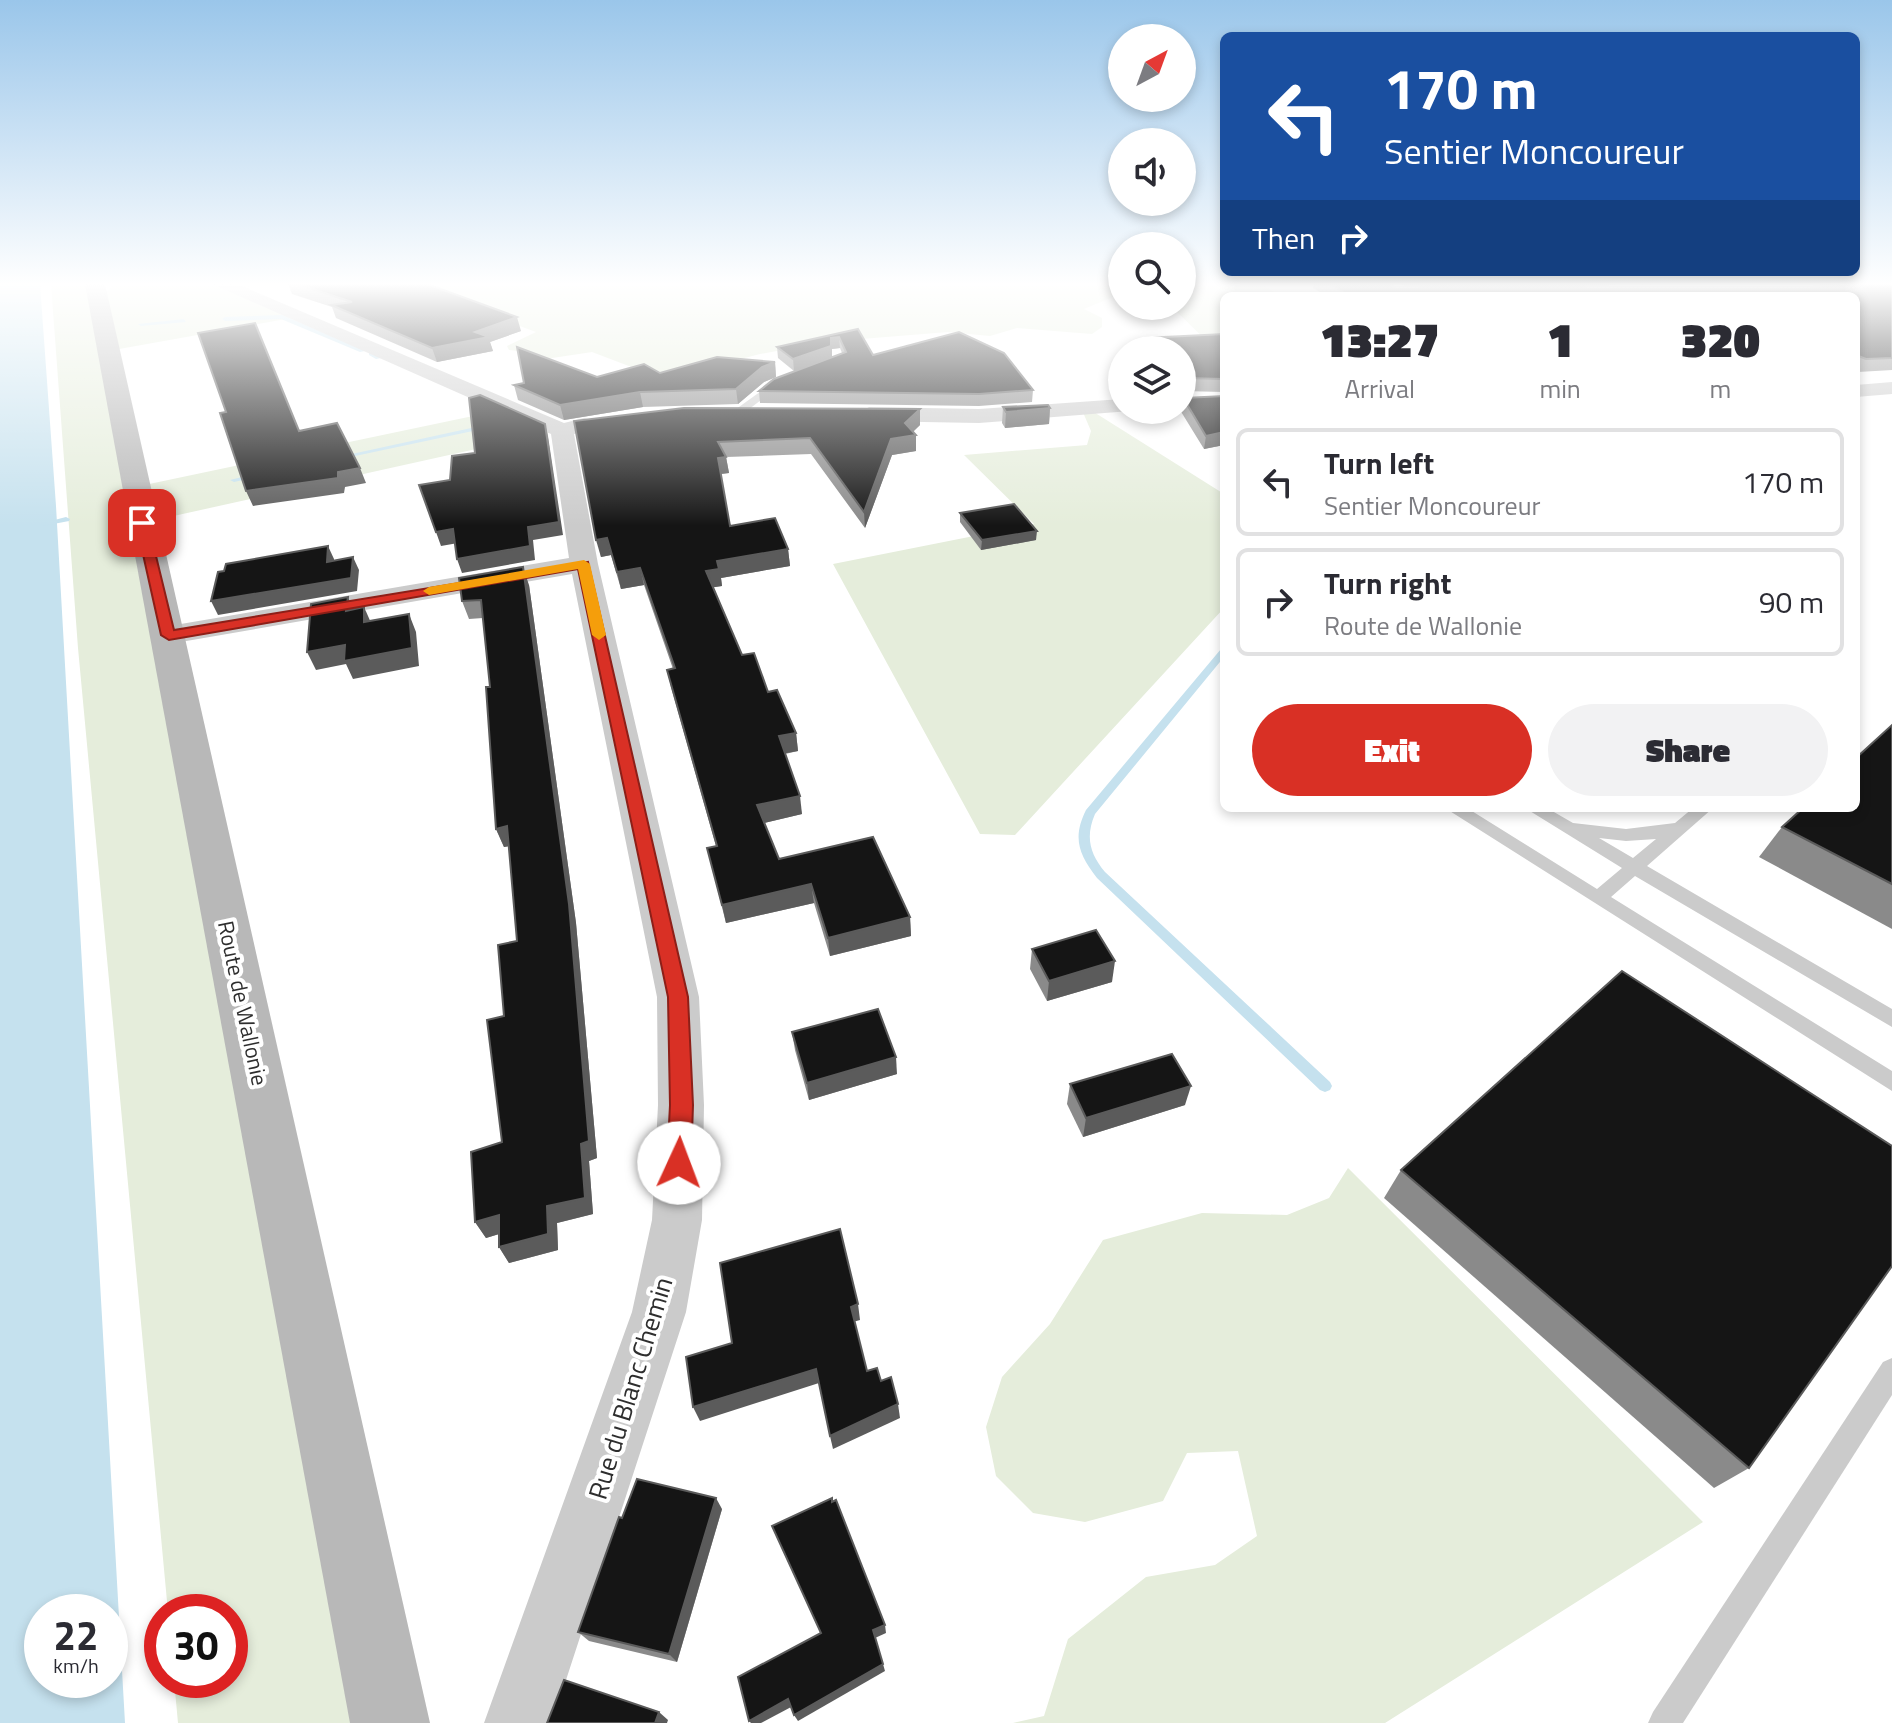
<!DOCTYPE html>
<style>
:root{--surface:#fff;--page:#f2f2f3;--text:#2b2b33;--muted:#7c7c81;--line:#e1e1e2;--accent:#d93025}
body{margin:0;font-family:"Titillium Web",sans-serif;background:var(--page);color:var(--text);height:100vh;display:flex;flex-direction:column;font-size:30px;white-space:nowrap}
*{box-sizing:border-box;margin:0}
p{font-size:26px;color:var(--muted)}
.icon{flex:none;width:44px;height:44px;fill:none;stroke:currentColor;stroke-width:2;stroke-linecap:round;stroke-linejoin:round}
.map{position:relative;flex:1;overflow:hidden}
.panel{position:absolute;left:1220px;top:292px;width:640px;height:520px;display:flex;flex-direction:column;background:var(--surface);border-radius:12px;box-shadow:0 4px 12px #0003}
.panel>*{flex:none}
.banner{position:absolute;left:1220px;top:32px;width:640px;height:244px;border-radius:12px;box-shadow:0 4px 12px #0003;background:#1a4fa0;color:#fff;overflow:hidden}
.needle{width:52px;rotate:41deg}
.buttons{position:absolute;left:1108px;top:24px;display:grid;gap:16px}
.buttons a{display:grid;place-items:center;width:88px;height:88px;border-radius:50%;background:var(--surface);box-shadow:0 4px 12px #0003;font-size:40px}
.speed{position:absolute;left:24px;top:1594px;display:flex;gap:16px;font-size:40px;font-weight:700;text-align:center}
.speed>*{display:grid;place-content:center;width:104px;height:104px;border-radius:50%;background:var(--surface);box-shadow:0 4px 12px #0003;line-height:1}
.speed small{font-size:20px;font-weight:400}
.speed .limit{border:12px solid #d22;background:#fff;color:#111}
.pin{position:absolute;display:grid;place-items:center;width:68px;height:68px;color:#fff;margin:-34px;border-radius:16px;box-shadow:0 4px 12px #0006}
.me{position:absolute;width:88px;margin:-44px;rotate:2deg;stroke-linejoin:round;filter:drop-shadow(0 0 6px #0008)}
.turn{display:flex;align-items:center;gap:28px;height:168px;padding:0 32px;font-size:36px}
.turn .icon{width:104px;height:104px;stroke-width:2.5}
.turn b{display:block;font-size:56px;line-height:68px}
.then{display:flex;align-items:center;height:76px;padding:0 32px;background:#0003;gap:16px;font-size:30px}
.eta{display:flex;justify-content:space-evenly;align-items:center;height:136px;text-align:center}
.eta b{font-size:48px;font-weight:800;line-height:56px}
.button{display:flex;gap:16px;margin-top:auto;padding:16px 32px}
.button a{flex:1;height:92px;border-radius:48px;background:var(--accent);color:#fff;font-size:32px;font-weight:800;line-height:92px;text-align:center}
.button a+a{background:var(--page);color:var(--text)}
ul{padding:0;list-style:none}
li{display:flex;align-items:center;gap:24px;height:108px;margin:0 16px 12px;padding:0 16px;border:4px solid var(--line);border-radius:12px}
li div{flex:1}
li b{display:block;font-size:30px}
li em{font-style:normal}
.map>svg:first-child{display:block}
.green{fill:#e5eddb}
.water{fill:#c5e1ee;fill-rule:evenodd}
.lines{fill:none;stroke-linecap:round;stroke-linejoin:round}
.stream{fill:#c5e1ee;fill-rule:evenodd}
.lane{fill:#cbcbcb;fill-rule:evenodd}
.street{fill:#cbcbcb;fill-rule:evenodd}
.secondary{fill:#b8b8b8;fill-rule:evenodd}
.wall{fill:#8a8a8a}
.shaded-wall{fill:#5b5b5b}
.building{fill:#151515;stroke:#5b5b5b;stroke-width:2}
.route{fill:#d93025;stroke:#8d1f18;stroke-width:2}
.slow{fill:#f59e0b}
.labels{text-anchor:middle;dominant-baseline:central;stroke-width:8;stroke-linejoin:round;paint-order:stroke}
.street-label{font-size:22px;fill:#2e2e2e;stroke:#fff}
.near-street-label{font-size:26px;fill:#2e2e2e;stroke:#fff}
</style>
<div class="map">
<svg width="1892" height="1723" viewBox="0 0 1892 1723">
<rect width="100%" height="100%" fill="#fff"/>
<g class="green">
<polygon points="51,284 95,284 98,298 116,284 261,284 235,289 297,317 108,351 135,487 511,408 562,430 142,523 390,1723 178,1723 174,1680 230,1680 230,1612 168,1612 78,648"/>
<polygon points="1122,284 1122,293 1084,309 1102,318 1102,327 1092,334 1017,328 990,336 948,332 824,342 760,354 663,379 592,352 539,360 528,352 509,350 507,346 536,332 408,285"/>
<polygon points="1182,284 1261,284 1281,296 1224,296 1224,358 1171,306 1182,306"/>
<polygon points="1089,409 1224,494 1224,608 1015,835 980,834 833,564 1034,524 964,455 1087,445 1091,431 1082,410"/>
<polygon points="1348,1168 1703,1522 1385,1723 1013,1723 1044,1716 1068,1639 1146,1577 1215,1565 1257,1536 1238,1451 1187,1453 1163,1501 1085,1522 1033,1513 996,1476 986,1427 1002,1377 1050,1324 1103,1240 1202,1213 1287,1215 1329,1198"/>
</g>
<path class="water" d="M 0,284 L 40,284 L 56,506 L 125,1723 L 0,1723 ZM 42,1612 L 110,1612 L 110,1680 L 42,1680 Z"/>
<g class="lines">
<g class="stream">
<polygon points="282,315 364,350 365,351 360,352 281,319 225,321 222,319 225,317"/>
<polygon points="184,319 186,322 141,326 138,324"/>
<polygon points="369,353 373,353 381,358 376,359 369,355"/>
<polygon points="485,425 488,427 487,428 341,459 338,457"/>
<polygon points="254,474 258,476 256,477 234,482 230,480"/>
<polygon points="66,517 70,519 69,521 43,526 39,524"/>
<path d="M 1224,648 L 1224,657 L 1095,814 C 1085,837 1090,854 1105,872 L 1330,1082 L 1332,1086 L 1330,1090 L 1325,1092 L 1320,1090 L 1097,878 C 1079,855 1072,838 1086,810 L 1221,649 Z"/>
</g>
<g class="lane">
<polygon points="778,379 783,382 782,384 740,416 732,416 732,412"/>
<path d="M 1445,808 L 1467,808 L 1597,889 L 1622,868 L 1525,808 L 1547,808 L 1573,823 L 1626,829 L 1675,823 L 1693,808 L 1713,808 L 1647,866 L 1892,1009 L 1892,1027 L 1635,876 L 1611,897 L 1892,1071 L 1892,1091 ZM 1599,838 L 1626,841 L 1656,839 L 1633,858 Z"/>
<polygon points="1892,1358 1892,1395 1683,1723 1648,1723 1653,1712 1883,1362"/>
</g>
<g class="street">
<polygon points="212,284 237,284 564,423 584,418 592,420 595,425 592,430 574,434 598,564 699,997 704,1105 702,1220 686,1312 552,1723 484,1723 632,1312 652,1220 658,1105 657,997 572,574 169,644 158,641 154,635 158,629 169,626 569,558 551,434"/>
<polygon points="1643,284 1732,285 1741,290 1732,295 1665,292 1582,296 1591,291"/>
<polygon points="1892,382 1892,394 1856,397 1856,385"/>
<polygon points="1122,399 1122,410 1130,411 979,423 869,421 858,414 869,407 979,409"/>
</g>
<polygon class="secondary" points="85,284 105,284 430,1723 350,1723"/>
</g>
<g class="wall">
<polygon points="288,284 427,284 521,331 490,342 493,351 437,362 336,318 332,307 292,294"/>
<polygon points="1314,284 1390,284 1395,287 1406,287 1401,284 1618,284 1595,287 1809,287 1892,284 1892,370 1858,372 1856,371 1856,296 1327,296 1313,288"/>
<polygon points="858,329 873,355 1033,390 1032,402 979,406 760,403 759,391 842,353 840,348 832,349 832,357 794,371 778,358 777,347"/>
<polygon points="1224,334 1224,392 1182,391 1182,350 1143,350 1145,338"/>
<polygon points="775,362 776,377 764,382 738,404 643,407 564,420 518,400 514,385 597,377 660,373"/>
<polygon points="1182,396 1184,398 1224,396 1224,445 1204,449 1180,410 1182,410"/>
<polygon points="1003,407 1050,408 1049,424 1005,428 1002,423"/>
<polygon points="920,409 920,425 913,432 916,451 892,455 865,528 811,454 726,457 729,473 721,474 730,526 788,549 790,566 721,578 722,586 713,587 742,655 796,733 798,751 785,754 802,814 764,823 779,859 910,917 911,936 830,956 814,903 726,923 707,848 716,846 671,687 667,670 673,669 644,585 621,589 611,555 601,557 574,421"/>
<polygon points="960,513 1036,540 981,550 960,522"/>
<polygon points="529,585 576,923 597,1158 589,1161 593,1214 557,1223 558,1250 509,1263 499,1247 499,1234 486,1238 475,1222 502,1142 504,1016 517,941 509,846 504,847 496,829 490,687 483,618 469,619 462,601"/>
<polygon points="1892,725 1892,929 1759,857 1782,827"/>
<polygon points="1032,949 1112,982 1047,1001 1030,969"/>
<polygon points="792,1032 897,1074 809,1100 795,1050"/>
<polygon points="1070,1084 1185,1105 1083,1137 1067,1104"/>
<polygon points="1401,1170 1749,1468 1714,1488 1384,1198"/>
<polygon points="722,1509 677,1662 589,1641 578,1632 622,1518"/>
</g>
<g class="shaded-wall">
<polygon points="1583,284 1618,284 1591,288 1579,295"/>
<polygon points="517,317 521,331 490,342 493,351 437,362 432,348"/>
<polygon points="839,337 840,348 832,349 832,357 794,371 793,359 831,338"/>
<polygon points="775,362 776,377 764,382 738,404 736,389 762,367"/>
<polygon points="640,392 643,407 564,420 560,405"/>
<polygon points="1050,408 1049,424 1005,428 1006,412"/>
<polygon points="920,409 920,425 907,437 916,435 916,451 892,455 865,528 864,512 891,439 905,423"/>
<polygon points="545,424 548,436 563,535 533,540 535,560 462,573 457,559 528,527"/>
<polygon points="1224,432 1224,445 1204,449 1206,436"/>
<polygon points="726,457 729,473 720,474 718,458"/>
<polygon points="360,468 366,483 345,487 344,493 253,506 246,491"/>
<polygon points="453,529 458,543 441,546 436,532"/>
<polygon points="1037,531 1036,540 981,550 982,540"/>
<polygon points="607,538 611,555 601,557 596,540"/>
<polygon points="328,546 334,559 333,575 327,562"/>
<polygon points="788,549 790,566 721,578 722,586 709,588 706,571 717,561"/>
<polygon points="353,557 359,570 357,591 218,615 211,601"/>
<polygon points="523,567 529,585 576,923 597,1158 589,1161 593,1214 557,1223 558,1250 509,1263 499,1247 548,1234"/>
<polygon points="640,568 644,585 621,589 617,572"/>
<polygon points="348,597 355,615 346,611"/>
<polygon points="364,607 372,625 364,622"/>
<polygon points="409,614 416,632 419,666 353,679 346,664 316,670 307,652"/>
<polygon points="796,733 798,751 781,754 779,736"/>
<polygon points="800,796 802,814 760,824 757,805"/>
<polygon points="507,826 515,845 504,847 496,829"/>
<polygon points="811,884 814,903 726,923 722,905"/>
<polygon points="910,917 911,936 830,956 828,938"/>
<polygon points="1115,961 1112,982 1047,1001 1049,981"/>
<polygon points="896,1057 897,1074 809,1100 807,1083"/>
<polygon points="1191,1086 1185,1105 1083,1137 1086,1118"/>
<polygon points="499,1215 509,1231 486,1238 475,1222"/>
<polygon points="858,1304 860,1320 853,1322 851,1307"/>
<polygon points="816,1369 819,1383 700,1421 693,1407"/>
<polygon points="898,1404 900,1418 833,1449 830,1436"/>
<polygon points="716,1498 722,1509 677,1662 669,1654"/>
<polygon points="885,1625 886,1633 875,1638 873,1630"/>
<polygon points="883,1664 885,1671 798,1721 794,1715"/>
<polygon points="788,1699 793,1706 761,1723 751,1723 749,1721"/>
<polygon points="659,1712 668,1720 667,1723 655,1723"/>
</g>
<g class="building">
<polygon points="297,284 427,284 517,317 475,332 489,337 432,348 331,305 352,302"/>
<polygon points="1329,284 1390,284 1395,287 1418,287 1421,284 1584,284 1587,287 1809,287 1833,284 1892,284 1892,358 1866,359 1856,355 1856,296 1350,296"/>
<polygon points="255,323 299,431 337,423 360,468 338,472 338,478 246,491 220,413 226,412 198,333"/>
<polygon points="858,329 873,355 959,332 1004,353 1033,390 979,394 759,391 774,379 846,352 839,337 831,338 831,346 793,359 777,347"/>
<polygon points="1224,334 1224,379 1184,378 1182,380 1182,350 1153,350 1145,338"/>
<polygon points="517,347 597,377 644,364 660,373 717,357 775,362 762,367 736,389 640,392 560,405 514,385 524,383"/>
<polygon points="480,395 545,424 559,522 528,527 530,546 457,559 453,529 436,532 419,485 450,480 452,456 475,453 469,398"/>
<polygon points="1182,396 1184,398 1224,396 1224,432 1206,436"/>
<polygon points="1048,405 1050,408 1006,412 1003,407"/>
<polygon points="684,408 920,409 905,423 916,435 891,439 864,512 810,438 718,442 726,457 718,458 730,526 775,518 788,549 717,561 719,569 706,571 742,655 754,653 768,692 777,690 796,733 779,736 800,796 757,805 779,859 873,837 910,917 828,938 811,884 722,905 707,848 717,846 667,670 675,668 640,568 617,572 607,538 596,540 574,421"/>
<polygon points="1014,504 1037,531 982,540 960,513"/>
<polygon points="328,546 327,562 353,557 351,578 211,601 218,572 224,571 226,564"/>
<polygon points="523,567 569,904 589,1141 581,1144 585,1198 547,1206 548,1234 499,1247 499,1215 475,1222 471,1152 502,1142 487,1020 504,1016 498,945 517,941 507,826 496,829 486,687 490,687 481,600 462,601 459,578"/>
<polygon points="348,597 346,611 364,607 364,622 409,614 412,648 344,661 345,645 307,652 311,604"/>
<polygon points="1892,725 1892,884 1782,827 1803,808 1856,808 1856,758"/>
<polygon points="1096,930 1115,961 1049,981 1032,949"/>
<polygon points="1622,971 1892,1146 1892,1266 1749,1468 1401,1170"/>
<polygon points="878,1009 896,1057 807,1083 792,1032"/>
<polygon points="1172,1054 1191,1086 1086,1118 1070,1084"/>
<polygon points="840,1229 858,1304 851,1307 867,1371 877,1368 881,1381 891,1377 898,1404 830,1436 816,1369 693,1407 686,1357 732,1343 720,1263"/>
<polygon points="637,1479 716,1498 669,1654 578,1632 619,1517 622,1518"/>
<polygon points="832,1498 832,1502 836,1500 885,1625 873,1630 883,1664 794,1715 788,1699 749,1721 738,1677 821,1633 772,1526"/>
<polygon points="564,1680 659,1712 655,1723 547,1723"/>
</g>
<linearGradient id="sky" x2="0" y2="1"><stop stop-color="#9ac6ea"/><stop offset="0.54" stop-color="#fff"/><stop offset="1" stop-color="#fff" stop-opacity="0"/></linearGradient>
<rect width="1892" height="526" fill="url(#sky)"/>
<polygon class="route" points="142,519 148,523 174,630 588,562 688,997 693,1105 691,1163 687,1170 679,1173 671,1170 667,1163 670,1105 668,997 578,569 169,640 161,635 136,523"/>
<polygon class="slow" points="584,560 590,564 606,635 599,640 592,635 578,569 429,595 423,591 429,587"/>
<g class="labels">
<g class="street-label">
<text transform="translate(243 1003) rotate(78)">Route de Wallonie</text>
</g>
<g class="near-street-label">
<text transform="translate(630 1388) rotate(-73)">Rue du Blanc Chemin</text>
</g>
</g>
</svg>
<div class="buttons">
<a><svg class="needle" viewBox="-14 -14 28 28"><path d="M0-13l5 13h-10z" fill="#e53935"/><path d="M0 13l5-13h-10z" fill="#7c7c81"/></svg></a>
<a><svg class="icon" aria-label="sound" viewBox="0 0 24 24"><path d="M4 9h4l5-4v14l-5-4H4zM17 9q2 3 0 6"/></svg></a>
<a><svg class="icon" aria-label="search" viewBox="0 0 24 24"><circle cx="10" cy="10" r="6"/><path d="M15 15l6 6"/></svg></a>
<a><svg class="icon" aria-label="layers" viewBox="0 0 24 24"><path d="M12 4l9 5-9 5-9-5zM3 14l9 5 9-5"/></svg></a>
</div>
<div class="speed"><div>22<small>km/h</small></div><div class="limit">30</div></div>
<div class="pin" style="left:142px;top:523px;background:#d93025"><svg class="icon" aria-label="arrive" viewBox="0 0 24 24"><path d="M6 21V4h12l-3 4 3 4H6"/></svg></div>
<svg class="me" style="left:679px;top:1163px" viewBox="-20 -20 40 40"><circle r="19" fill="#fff"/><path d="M0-13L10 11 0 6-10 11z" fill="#d93025"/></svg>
<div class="banner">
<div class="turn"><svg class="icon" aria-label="left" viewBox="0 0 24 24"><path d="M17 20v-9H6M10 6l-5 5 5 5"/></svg><div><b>170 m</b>Sentier Moncoureur</div></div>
<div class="then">Then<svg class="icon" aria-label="right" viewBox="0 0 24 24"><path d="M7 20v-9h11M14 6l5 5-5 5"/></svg></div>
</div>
<section class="panel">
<div class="eta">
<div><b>13:27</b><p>Arrival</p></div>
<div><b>1</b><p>min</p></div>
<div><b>320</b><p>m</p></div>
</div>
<ul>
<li><svg class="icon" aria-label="left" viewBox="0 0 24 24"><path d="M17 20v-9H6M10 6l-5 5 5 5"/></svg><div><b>Turn left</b><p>Sentier Moncoureur</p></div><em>170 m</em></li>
<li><svg class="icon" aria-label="right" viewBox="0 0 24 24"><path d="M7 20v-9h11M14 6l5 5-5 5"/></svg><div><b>Turn right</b><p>Route de Wallonie</p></div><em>90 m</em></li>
</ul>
<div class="button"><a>Exit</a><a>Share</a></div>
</section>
</div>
